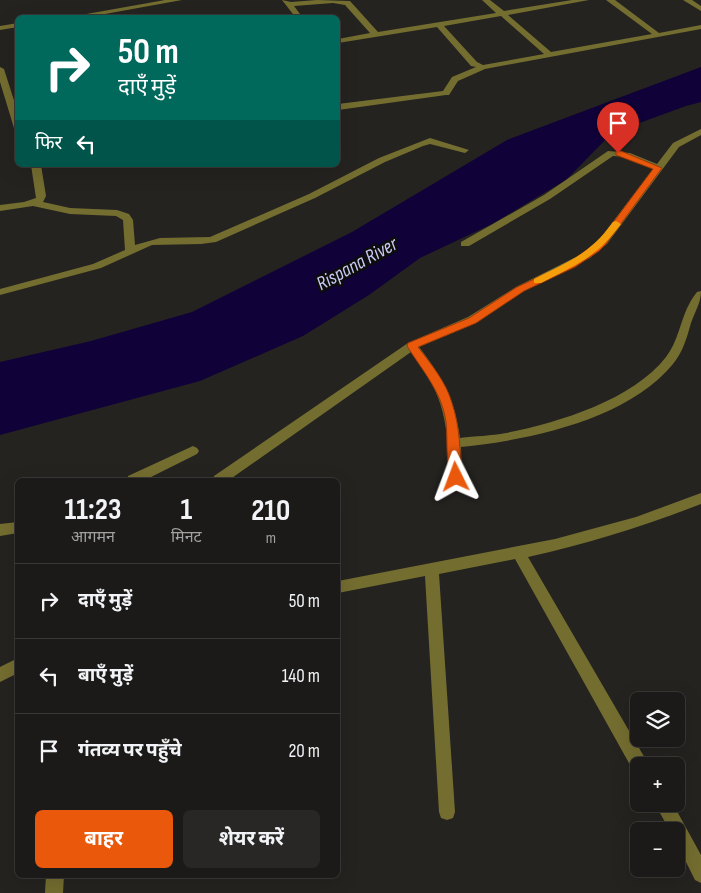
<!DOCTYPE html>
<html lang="hi">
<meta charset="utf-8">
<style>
:root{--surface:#1b1a18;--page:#282725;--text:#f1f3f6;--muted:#a0a1a2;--line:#393837;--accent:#ea580c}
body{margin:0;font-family:"Sofia Sans Condensed","Noto Sans Devanagari",sans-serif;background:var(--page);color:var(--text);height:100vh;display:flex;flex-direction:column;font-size:19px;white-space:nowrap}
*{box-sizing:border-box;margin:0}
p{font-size:16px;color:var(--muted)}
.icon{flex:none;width:28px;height:28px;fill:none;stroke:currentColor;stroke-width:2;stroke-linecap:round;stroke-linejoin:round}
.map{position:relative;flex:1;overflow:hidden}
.side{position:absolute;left:15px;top:478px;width:325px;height:400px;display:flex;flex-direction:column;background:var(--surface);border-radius:8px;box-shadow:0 5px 20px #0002,0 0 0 1px var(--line)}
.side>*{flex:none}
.top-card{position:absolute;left:15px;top:15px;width:325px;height:152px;border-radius:8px;box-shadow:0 5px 20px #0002,0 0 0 1px var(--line);background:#00695c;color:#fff;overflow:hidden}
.fabs{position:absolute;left:630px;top:692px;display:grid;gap:10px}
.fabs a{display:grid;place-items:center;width:55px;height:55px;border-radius:8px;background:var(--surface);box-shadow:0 5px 20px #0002,0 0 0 1px var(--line);font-size:25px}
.pin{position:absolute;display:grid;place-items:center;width:42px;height:42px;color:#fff;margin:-51px -21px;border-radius:50% 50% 50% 0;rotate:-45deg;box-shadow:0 0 5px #0007}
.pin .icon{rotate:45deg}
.me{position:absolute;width:55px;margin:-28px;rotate:357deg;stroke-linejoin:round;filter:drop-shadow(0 0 4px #0008)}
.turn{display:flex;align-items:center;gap:18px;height:105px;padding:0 20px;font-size:22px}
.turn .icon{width:65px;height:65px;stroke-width:2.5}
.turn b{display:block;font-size:35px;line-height:42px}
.then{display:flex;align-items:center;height:48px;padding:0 20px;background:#0003;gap:10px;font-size:19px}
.eta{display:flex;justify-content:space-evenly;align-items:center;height:85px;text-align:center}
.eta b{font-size:30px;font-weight:700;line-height:35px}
.cta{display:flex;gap:10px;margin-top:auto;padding:10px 20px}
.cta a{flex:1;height:58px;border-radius:8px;background:var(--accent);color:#fff;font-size:20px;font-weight:700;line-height:58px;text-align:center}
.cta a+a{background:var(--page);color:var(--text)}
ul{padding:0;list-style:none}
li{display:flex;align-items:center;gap:15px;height:75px;padding:0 20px;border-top:1px solid var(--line)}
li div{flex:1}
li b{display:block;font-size:19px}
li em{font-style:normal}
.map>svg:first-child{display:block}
.water{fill:#100239}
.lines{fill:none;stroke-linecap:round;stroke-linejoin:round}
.minor{fill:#746d30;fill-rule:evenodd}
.route{fill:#ea580c;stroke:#983908}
.slow{fill:#f59e0b}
.labels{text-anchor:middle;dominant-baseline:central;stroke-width:5;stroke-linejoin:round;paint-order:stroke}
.water-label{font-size:20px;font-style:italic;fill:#c8c9f5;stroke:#0d0d0b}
</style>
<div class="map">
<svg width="701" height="893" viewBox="0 0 701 893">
<rect width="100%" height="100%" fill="#242320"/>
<polygon class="water" points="701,67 701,102 686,106 612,133 566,180 492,224 420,258 369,295 303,336 200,381 0,435 0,362 91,341 192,312 352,232 507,140"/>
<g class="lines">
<g class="minor">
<polygon points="165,0 182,0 83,18 64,18"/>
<path d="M 282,0 L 291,2 L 317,0 L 350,1 L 378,32 L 496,13 L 482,0 L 490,0 L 504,11 L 572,0 L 589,0 L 508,15 L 551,52 L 652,34 L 606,0 L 615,0 L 659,33 L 701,25 L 701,29 L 485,69 L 458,81 L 449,95 L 446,95 L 338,110 L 338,104 L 443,91 L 452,77 L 476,67 L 471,66 L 437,27 L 338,43 L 338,39 L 370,33 L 345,5 L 333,3 L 294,6 L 303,18 L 296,18 ZM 501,16 L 544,54 L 483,65 L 477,62 L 444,26 Z"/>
<polygon points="683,0 692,0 701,6 701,11"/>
<polygon points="18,23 18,27 0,30 0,26"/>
<polygon points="0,67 4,69 18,113 18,130 14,128 0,82"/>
<path d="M 701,129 L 701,135 L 679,147 L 607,244 L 590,258 L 524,291 L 476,323 L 419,347 C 441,375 456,402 460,438 C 475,436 491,436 506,433 C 557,423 633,400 666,357 C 681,338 680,313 697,292 L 701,291 C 701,303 695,311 691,323 C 687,337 683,352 673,364 C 627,420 529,440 461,447 L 462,477 L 461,481 L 451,481 L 450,477 C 446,420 447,400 411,352 L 229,480 L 213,480 L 214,476 L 408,343 L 468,317 L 516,287 L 582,254 L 599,240 L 653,169 L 625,157 L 613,156 L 550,199 L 469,246 L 461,246 L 461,242 L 544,195 L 608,151 L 630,153 L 657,164 L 673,143 Z"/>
<polygon points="430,138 469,150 465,153 430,144 423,146 385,162 315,198 216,242 201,244 152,245 101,268 0,295 0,289 93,264 125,250 123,220 116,216 70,214 33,206 0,211 0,205 24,202 36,198 31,165 41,165 46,196 43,202 70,208 117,210 129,214 133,220 135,245 160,238 210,237 309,194 379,158"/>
<polygon points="193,446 197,448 199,451 197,454 145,480 127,480 128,476"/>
<path d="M 701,493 L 701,504 C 644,526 587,544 528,557 L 646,760 L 648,766 L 639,766 L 639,774 L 634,772 L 515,559 L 439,574 L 455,812 L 453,818 L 447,820 L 441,818 L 439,812 L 425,576 L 338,593 L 338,581 L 555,539 L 636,517 Z"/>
<polygon points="18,522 18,533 0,536 0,524"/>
<polygon points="18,658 18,673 0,682 0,667"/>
<polygon points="655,804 673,804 701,855 701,883 695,880 676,842 676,831 670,831"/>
<polygon points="46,875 64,875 63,893 45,893"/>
</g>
</g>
<path class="route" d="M 616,151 L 621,151 L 662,168 L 606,244 L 599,251 L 575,267 L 524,291 L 476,323 L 418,347 C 431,364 446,382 452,403 C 460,427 460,452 462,477 L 460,480 L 452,480 C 445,466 448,438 446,422 C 442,392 422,370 407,346 L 408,343 L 469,318 L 517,287 L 569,263 L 600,240 L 653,169 L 616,155 Z"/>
<path class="slow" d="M 616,221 L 621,224 C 596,258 577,264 541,283 L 534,283 L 534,279 C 569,261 589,255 613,222 Z"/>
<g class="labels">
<g class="water-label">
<text transform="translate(357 264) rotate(-29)">Rispana River</text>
</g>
</g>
</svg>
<div class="fabs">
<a><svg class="icon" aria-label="layers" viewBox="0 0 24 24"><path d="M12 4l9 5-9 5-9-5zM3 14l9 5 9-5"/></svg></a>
<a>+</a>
<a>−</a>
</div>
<div class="pin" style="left:618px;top:153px;background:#d93025"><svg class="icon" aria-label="arrive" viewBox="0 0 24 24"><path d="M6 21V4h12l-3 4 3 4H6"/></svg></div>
<svg class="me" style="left:456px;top:477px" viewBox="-20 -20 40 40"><path d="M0-17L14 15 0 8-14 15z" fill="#ea580c" stroke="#fff" stroke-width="4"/></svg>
<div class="top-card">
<div class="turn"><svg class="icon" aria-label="right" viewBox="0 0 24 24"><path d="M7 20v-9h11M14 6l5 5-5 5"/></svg><div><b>50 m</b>दाएँ मुड़ें</div></div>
<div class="then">फिर<svg class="icon" aria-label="left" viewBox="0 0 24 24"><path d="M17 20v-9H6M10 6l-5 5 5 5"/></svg></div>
</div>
<section class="side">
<div class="eta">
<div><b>11:23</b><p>आगमन</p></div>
<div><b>1</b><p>मिनट</p></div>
<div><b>210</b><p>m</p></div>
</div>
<ul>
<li><svg class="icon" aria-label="right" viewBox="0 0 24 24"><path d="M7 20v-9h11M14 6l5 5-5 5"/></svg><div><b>दाएँ मुड़ें</b></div><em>50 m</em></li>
<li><svg class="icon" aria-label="left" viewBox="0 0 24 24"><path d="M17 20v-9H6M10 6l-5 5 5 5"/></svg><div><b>बाएँ मुड़ें</b></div><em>140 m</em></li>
<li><svg class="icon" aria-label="arrive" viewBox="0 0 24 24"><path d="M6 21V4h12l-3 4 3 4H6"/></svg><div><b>गंतव्य पर पहुँचे</b></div><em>20 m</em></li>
</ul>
<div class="cta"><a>बाहर</a><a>शेयर करें</a></div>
</section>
</div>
